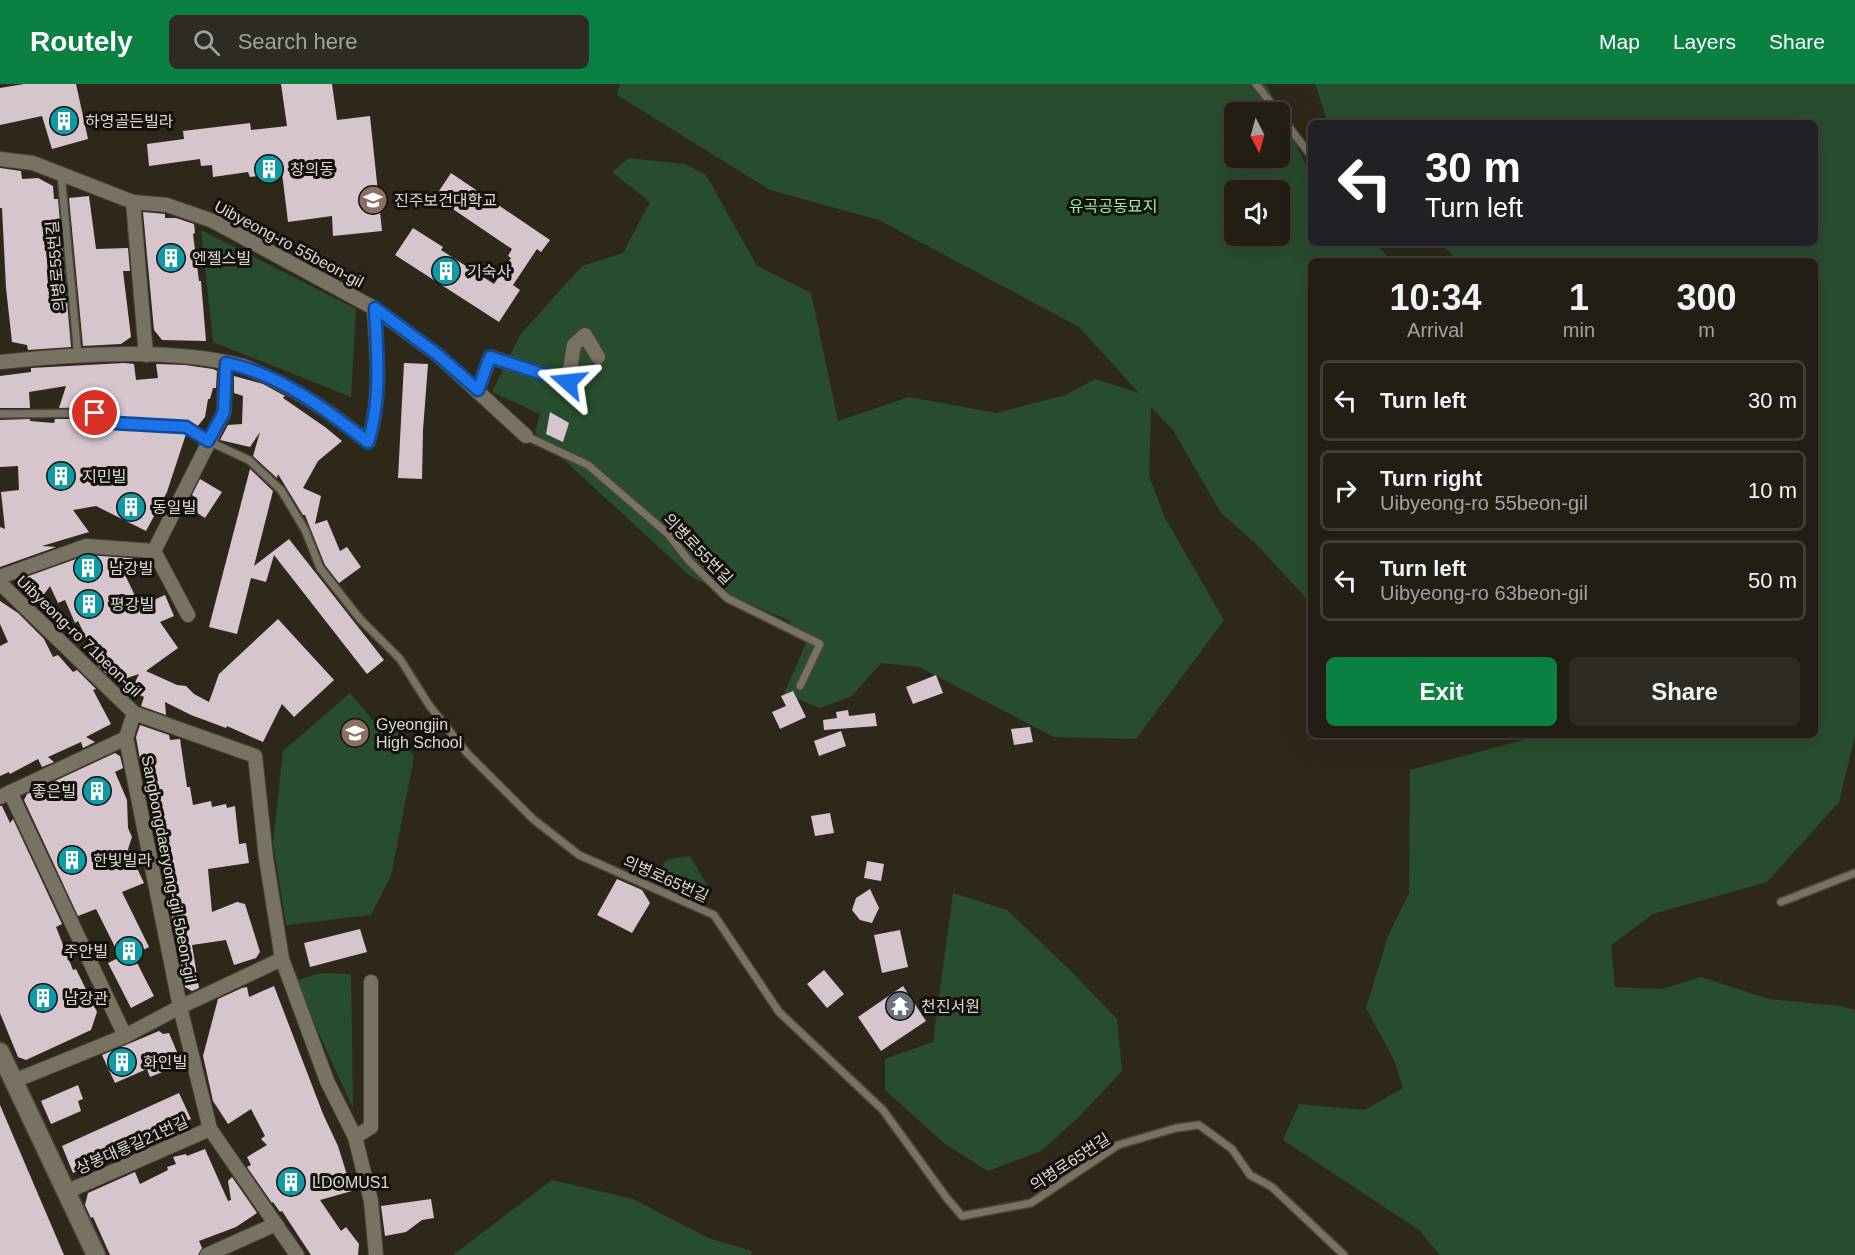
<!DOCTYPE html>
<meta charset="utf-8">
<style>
:root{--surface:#221e14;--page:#2e2b22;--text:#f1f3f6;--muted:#a2a2a0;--line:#3f3c34;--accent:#0b8043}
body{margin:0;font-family:Helvetica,"Noto Sans KR",sans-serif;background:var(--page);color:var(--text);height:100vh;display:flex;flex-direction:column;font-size:22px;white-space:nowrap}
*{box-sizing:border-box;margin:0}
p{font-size:20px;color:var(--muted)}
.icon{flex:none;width:33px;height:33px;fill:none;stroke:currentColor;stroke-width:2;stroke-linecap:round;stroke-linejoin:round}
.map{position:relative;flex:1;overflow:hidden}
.details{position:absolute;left:1308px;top:174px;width:510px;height:480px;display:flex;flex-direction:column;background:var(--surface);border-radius:9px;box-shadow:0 6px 24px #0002,0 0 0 2px var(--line)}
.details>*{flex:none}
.top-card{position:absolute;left:1308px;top:36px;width:510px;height:126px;border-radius:9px;box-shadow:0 6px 24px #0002,0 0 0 2px var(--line);background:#202124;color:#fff;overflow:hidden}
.needle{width:39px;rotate:174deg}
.fabs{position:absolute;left:1224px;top:18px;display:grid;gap:12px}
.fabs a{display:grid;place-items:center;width:66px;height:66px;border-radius:9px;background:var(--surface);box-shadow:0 6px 24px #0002,0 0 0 2px var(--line);font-size:30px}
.pin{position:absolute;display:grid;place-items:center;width:51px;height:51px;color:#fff;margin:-26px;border:3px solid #fff;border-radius:50%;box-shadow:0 2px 6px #0007}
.me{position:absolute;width:66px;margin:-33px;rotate:288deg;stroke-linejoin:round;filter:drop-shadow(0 0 4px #0008)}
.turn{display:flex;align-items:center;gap:21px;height:126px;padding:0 18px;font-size:27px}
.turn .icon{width:78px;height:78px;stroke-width:2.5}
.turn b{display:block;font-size:42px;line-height:51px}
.eta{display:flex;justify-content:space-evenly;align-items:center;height:102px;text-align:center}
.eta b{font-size:36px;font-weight:700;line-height:42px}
.primary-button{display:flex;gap:12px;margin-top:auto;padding:12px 18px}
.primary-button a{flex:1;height:69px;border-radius:9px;background:var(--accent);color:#fff;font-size:24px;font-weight:700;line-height:69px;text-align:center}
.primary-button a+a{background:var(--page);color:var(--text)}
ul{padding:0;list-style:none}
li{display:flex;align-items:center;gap:18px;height:81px;margin:0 12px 9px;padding:0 6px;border:3px solid var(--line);border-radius:9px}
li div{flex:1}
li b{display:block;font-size:22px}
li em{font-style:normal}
header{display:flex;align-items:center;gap:36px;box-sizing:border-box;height:84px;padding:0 30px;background:var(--accent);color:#fff}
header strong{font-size:28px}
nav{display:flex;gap:33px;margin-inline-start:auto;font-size:21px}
.search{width:420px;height:54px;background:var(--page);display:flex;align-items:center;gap:15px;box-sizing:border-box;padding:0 21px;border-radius:9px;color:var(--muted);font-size:22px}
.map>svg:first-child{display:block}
.green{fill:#284d2e;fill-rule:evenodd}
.building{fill:#d7c5ce}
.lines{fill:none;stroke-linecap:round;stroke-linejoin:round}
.lane-casing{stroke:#4a453a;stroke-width:10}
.street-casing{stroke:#4a453a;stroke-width:16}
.secondary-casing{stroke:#4a453a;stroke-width:21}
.lane{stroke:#787263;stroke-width:7}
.street{stroke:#787263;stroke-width:14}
.secondary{stroke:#787263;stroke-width:18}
.route-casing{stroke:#114b97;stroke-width:15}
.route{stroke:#1a73e8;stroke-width:10}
.labels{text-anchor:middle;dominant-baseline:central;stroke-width:6;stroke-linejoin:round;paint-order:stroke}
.poi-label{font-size:16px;fill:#dddad1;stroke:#14110c;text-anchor:start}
.park-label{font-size:16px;fill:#97f2a5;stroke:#14110c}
.street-label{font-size:16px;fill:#dddad1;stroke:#14110c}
</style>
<header>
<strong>Routely</strong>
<div class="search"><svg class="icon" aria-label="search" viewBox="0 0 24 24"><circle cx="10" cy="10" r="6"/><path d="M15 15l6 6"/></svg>Search here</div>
<nav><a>Map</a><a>Layers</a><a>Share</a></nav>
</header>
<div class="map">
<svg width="1855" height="1171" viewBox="0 0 1855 1171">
<rect width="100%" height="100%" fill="#2e281b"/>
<g class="green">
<path d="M 620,0 L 1266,0 L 1311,91 L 1311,159 L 1375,159 L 1392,177 L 1311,177 L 1311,528 L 1307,515 L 1255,459 L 1221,429 L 1173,346 L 1151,323 L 1149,392 L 1165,434 L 1224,536 L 1136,655 L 1054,653 L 919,583 L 881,579 L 852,612 L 820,624 L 784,610 L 807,557 L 788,536 L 724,509 L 690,492 L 535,349 L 540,330 L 492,308 L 520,251 L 582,182 L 623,169 L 650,118 L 612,88 L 629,74 L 685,80 L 706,91 L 757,182 L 811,209 L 838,337 L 909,313 L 996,329 L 1066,311 L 1095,295 L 1139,309 L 1079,243 L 879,136 L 770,106 L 617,11 ZM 1234,28 L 1280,28 L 1280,74 L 1234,74 ZM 1234,106 L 1280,106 L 1280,152 L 1234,152 Z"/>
<polygon points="1315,0 1855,0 1855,652 1839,718 1767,798 1653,830 1611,861 1615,903 1662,905 1701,893 1769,915 1841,922 1855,926 1855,1171 1440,1171 1419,1146 1283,1056 1299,1020 1365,1026 1403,1004 1395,978 1366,924 1388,852 1409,809 1410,686 1542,651 1815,651 1815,177 1458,177 1440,159 1815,159 1815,39 1328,39"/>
<polygon points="201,146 356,225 351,313 213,258"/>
<polygon points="350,609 380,645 397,646 414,673 391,792 371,831 286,841 273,759 283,667"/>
<polygon points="690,772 710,806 699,816 667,796 663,779 669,775"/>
<polygon points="953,809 1007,826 1073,889 1117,935 1122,987 1080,1032 1041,1067 988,1087 945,1060 885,1006 885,975 933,958"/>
<polygon points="321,889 351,890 353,1024 295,897"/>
<polygon points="552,1096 633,1115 708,1154 752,1167 751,1171 453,1171"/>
</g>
<g class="building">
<polygon points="24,0 76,0 88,55 52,65 42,32 0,41 0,4"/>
<polygon points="281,0 332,0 337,36 370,32 382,147 333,152 332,132 288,138 282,89 250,93 248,88 213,93 212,81 201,82 200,75 149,82 147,60 184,55 183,47 250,39 251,46 287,42"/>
<polygon points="0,84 21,87 22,95 38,94 53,102 54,115 58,115 71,263 28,266 27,261 12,258 6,204 2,124 0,124"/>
<polygon points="451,89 550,156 541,168 537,165 513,201 520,206 499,238 395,171 413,144 443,163 441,166 494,200 511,174 508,172 512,165 435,113"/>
<polygon points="89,112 96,165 128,164 130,187 123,187 131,253 121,260 83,262 69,114"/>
<polygon points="143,128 165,130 165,134 176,134 194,140 195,149 193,150 199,197 201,197 206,257 162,256 154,246"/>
<polygon points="124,279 134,280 136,296 158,294 156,280 185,281 213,285 217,287 216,304 213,304 210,315 208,315 205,333 197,343 186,337 116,333 95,323 59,324 66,302 29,308 30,324 0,324 0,292 31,288 31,284"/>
<polygon points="404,279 428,280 423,346 422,395 398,394"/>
<polygon points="234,292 263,300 285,312 283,314 325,343 342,357 318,377 303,404 321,412 315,440 327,436 340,467 347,463 361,483 339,499 325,481 305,431 303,431 278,390 277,394 253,372 260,348 250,363 220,356 228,341 242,340 243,312 234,309"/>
<polygon points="550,328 569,339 563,358 546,350"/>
<polygon points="30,335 30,337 54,339 55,335 94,335 113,345 186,350 167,408 146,447 96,422 73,426 89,448 42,462 56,463 0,483 0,443 5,445 1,408 19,406 18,382 0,383 0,336"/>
<polygon points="250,385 273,407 254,482 289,455 384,576 367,590 274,471 266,498 251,494 237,550 209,543"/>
<polygon points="200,395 222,408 205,434 188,423 195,413 192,411"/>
<polygon points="87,471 142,475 144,477 140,487 126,493 140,522 165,511 174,532 160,538 178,564 146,587 177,601 186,602 194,610 209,618 219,590 278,535 334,596 294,633 282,620 263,658 227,642 226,644 191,631 165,618 166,631 141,622 144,613 131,607 139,590 115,598 96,580 98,579 78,537 75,539 65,516 58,519 50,502 36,521 22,508 23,494"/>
<polygon points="0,517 18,529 44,555 53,573 58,571 73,588 77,586 96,605 93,606 111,640 86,653 95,658 83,664 81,658 48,673 54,678 42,683 38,675 10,690 9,688 0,692 0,562 8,558 0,540"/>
<polygon points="936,591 943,609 913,620 906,603"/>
<polygon points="793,607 806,633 780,645 772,628 786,622 781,612"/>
<polygon points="848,626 849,632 875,629 877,642 824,646 823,636 837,634 836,628"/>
<polygon points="140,641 169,651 170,656 180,655 187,703 190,703 193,721 211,717 212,723 226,720 227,724 235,722 239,760 246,759 249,779 208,785 212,828 237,818 245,820 260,868 256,874 234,881 226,856 192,861 199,904 192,907 185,903 170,824 174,823 150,729 143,680 140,676 136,653"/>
<polygon points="1030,643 1033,658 1014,661 1011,645"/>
<polygon points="841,647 846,662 819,672 814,657"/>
<polygon points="115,669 120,672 123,684 115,688 127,716 128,744 132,753 128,765 144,799 122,808 149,863 133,871 154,912 131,924 108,879 120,873 96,825 78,832 24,716 27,710"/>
<polygon points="0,722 2,722 10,739 13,735 62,840 56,843 73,886 76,885 97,928 91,946 26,976 18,973 0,929"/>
<polygon points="830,729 834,749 815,752 811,732"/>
<polygon points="867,777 884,780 881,797 864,794"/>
<polygon points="617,795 642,806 650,819 632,849 597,831"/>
<polygon points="870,805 879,824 872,839 860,836 852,826 856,814"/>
<polygon points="360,845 367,868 310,883 304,859"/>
<polygon points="900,846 908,883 882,889 874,851"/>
<polygon points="824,886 844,910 827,924 807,900"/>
<polygon points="274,902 323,1030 338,1062 352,1107 320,1116 341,1147 346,1143 359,1160 358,1171 311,1171 282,1127 280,1128 273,1118 272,1119 247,1083 251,1081 247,1073 267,1061 261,1055 265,1052 251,1025 228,1040 213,1017 203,972 218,915 242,904 247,903 249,913"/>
<polygon points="903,902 926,937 881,967 858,933"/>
<polygon points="159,947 163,950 169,949 182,980 150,993 147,985 115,999 102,971"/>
<polygon points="78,1001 83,1015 78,1017 81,1027 51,1040 41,1017"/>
<polygon points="179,1009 191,1035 73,1089 62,1062"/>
<polygon points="0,1021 64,1171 0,1171"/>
<polygon points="205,1065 228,1117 231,1116 228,1097 232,1093 257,1129 236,1143 199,1157 202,1164 198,1171 110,1171 93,1133 91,1134 85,1121 88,1109 135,1088 140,1100 168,1086 167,1083 176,1080 173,1073 186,1070 187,1072"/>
<polygon points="431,1115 434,1134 422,1136 406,1148 385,1152 381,1122"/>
</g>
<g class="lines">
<g class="lane-casing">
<g id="lane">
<polyline points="1256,0 1278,28"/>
<polyline points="1280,31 1311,72"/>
<polyline points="61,90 78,273"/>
<polyline points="0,330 95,329 114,339 186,343 208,357 249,376 281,406 305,446 320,484 360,535 400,575 429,621 467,669 533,735 579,771 714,831 779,928 883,1026 946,1113 962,1132 1031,1119 1118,1061 1176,1044 1199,1041 1232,1065 1250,1091 1272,1103 1344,1171"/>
<polyline points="526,352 588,381 668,450 689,477 727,514 820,560 800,602"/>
<polyline points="1781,818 1855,789"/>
</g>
</g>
<g class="street-casing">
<g id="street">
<polyline points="0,75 33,79 133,118 167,121 213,137 374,224 438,271 526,352"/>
<polyline points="133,118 146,271"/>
<path d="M 0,278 C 72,270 173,263 243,282 C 251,285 260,290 268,293 C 306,311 335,332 368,358 C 382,315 377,268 374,224"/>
<polyline points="478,306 490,273 568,298 574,261 585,251 598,273"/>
<polyline points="154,467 224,328 226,279"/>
<polyline points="0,493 86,462 154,467 188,531"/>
<polyline points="0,499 134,629 255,672 266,774 282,875 327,997 355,1053 371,1117 376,1171"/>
<polyline points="134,629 126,654 180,923 210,1045 297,1171"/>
<polyline points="10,708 125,952"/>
<polyline points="0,713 126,654"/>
<polyline points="14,997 125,952 180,923 282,875"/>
<polyline points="355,1053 371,1043 371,898"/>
<polyline points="66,1108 210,1045"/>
<polyline points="207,1171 276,1140"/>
</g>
</g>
<g class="secondary-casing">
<polyline id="secondary" points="0,968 96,1171"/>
</g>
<use href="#lane" class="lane"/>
<use href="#street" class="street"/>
<use href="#secondary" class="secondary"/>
</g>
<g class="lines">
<g class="route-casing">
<path id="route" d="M 95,329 L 114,339 L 186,343 L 208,357 L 224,328 L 226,279 C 280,290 325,325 368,358 C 382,315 377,268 375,224 L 438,271 L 478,306 L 490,273 L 568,298"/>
</g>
<use href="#route" class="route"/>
</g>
<defs>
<g id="building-disc" transform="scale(1.5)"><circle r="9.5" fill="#0f9aa8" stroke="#14110c"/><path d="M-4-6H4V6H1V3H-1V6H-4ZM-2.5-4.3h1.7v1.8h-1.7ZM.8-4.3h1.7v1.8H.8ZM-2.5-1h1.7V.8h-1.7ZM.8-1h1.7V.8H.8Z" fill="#fff"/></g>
<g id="school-disc" transform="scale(1.5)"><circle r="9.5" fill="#8d6e63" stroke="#14110c"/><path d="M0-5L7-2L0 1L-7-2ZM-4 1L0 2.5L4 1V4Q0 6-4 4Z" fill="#fff"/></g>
<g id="temple-disc" transform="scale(1.5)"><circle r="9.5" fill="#6b7280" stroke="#14110c"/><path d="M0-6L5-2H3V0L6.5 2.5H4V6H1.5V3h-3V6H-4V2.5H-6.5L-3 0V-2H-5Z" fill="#fff"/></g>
</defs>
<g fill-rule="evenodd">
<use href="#building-disc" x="64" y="37"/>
<use href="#building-disc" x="269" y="85"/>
<use href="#school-disc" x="373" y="116"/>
<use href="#building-disc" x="171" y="174"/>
<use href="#building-disc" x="446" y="187"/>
<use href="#building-disc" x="61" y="392"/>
<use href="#building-disc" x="131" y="423"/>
<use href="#building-disc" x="88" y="484"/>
<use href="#building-disc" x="89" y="520"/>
<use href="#school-disc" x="355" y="649"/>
<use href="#building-disc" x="97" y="707"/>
<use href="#building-disc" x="72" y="776"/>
<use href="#building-disc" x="129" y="867"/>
<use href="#building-disc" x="43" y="914"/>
<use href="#temple-disc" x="900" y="922"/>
<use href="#building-disc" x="122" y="978"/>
<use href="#building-disc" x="291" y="1098"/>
</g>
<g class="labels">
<g class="poi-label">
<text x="85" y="37">하영골든빌라</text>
<text x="290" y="85">창의동</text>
<text x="394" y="116">진주보건대학교</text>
<text x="192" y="174">엔젤스빌</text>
<text x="467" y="187">기숙사</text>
<text x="82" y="392">지민빌</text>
<text x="152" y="423">동일빌</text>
<text x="109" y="484">남강빌</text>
<text x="110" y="520">평강빌</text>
<text x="376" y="640">Gyeongjin<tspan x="376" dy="18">High School</tspan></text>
<text x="76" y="707" text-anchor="end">좋은빌</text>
<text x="93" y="776">한빛빌라</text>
<text x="108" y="867" text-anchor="end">주안빌</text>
<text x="64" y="914">남강관</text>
<text x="921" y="922">천진서원</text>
<text x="143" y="978">화인빌</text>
<text x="312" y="1098">LDOMUS1</text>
</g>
<g class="park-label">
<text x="1113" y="122">유곡공동묘지</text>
</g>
<g class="street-label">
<text transform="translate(289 160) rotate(28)">Uibyeong-ro 55beon-gil</text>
<text transform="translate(56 182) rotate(-95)">의병로55번길</text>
<text transform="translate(698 465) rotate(46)">의병로55번길</text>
<text transform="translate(79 552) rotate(44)">Uibyeong-ro 71beon-gil</text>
<text transform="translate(169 785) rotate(79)">Sangbongdaeryong-gil 5beon-gil</text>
<text transform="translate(666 795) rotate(24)">의병로65번길</text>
<text transform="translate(132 1061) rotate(-24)">상봉대룡길21번길</text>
<text transform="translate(1070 1078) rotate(-33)">의병로65번길</text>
</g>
</g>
</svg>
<div class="fabs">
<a><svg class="needle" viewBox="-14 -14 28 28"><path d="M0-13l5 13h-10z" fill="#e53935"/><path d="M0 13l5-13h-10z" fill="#a2a2a0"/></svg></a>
<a><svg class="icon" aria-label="sound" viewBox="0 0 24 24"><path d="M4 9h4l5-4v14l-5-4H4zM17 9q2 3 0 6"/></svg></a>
</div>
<div class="pin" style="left:95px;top:329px;background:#d93025"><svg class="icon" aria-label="arrive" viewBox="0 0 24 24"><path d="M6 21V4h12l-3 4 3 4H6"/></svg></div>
<svg class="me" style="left:568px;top:298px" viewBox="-20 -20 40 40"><path d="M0-17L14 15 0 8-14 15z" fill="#1a73e8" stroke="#fff" stroke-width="4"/></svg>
<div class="top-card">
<div class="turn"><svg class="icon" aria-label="left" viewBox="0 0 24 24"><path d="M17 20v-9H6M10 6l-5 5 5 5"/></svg><div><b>30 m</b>Turn left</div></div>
</div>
<section class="details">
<div class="eta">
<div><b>10:34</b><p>Arrival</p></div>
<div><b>1</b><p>min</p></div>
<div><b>300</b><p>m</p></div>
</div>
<ul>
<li><svg class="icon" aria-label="left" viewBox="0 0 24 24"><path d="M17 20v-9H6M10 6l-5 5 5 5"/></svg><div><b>Turn left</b></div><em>30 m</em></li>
<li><svg class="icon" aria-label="right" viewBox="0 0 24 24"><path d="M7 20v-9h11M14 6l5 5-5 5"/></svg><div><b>Turn right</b><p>Uibyeong-ro 55beon-gil</p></div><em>10 m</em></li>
<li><svg class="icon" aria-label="left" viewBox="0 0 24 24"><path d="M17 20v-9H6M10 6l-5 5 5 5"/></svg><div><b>Turn left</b><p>Uibyeong-ro 63beon-gil</p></div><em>50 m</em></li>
</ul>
<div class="primary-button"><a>Exit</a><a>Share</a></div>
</section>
</div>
